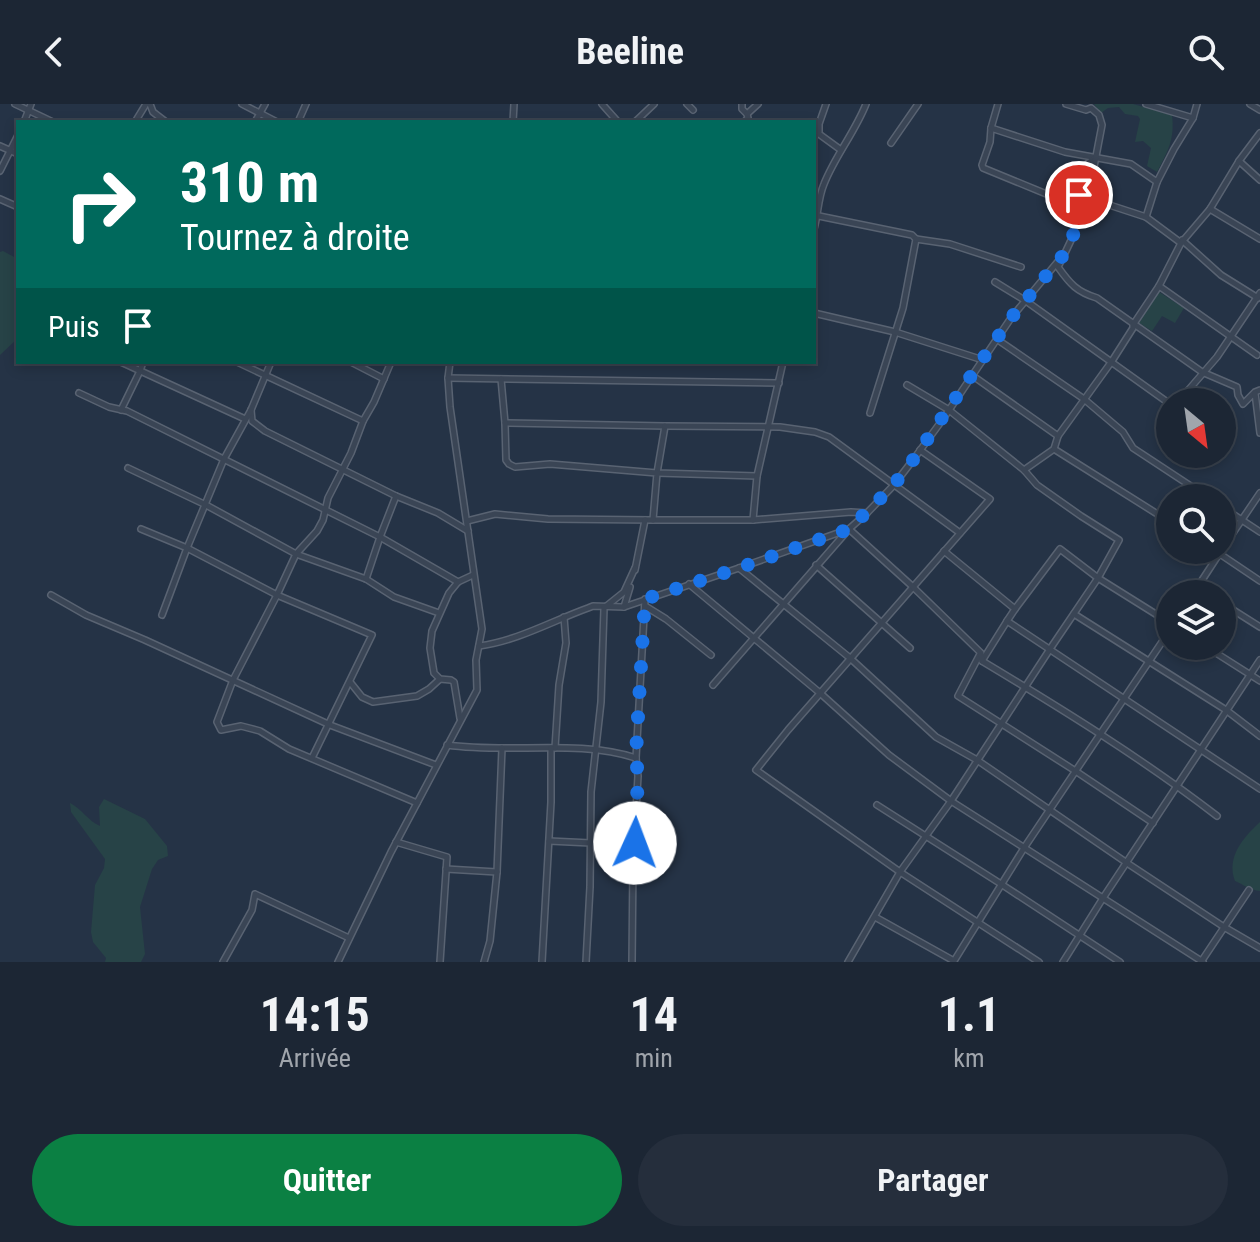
<!DOCTYPE html>
<html lang="fr">
<meta charset="utf-8">
<style>
:root{--surface:#1c2634;--page:#252e3c;--text:#f1f3f6;--muted:#a0a5ac;--line:#3a434f;--accent:#0b8043}
body{margin:0;font-family:"Roboto Condensed",sans-serif;background:var(--page);color:var(--text);height:100vh;display:flex;flex-direction:column;font-size:30px;white-space:nowrap}
*{box-sizing:border-box;margin:0}
p{font-size:26px;color:var(--muted)}
.icon{flex:none;width:44px;height:44px;fill:none;stroke:currentColor;stroke-width:2;stroke-linecap:round;stroke-linejoin:round}
.map{position:relative;height:858px;overflow:hidden}
.drawer{display:flex;flex-direction:column;background:var(--surface);flex:1}
.drawer>*{flex:none}
.banner{position:absolute;left:16px;top:16px;width:800px;height:244px;border-radius:0px;box-shadow:0 4px 12px #0003,0 0 0 2px var(--line);background:#00695c;color:#fff;overflow:hidden}
.needle{width:52px;rotate:151deg}
.buttons{position:absolute;left:1156px;top:284px;display:grid;gap:16px}
.buttons a{display:grid;place-items:center;width:80px;height:80px;border-radius:50%;background:var(--surface);box-shadow:0 4px 12px #0003,0 0 0 2px var(--line);font-size:40px}
.pin{position:absolute;display:grid;place-items:center;width:68px;height:68px;color:#fff;margin:-34px;border:4px solid #fff;border-radius:50%;box-shadow:0 2px 8px #0007}
.me{position:absolute;width:88px;margin:-44px;rotate:2deg;stroke-linejoin:round;filter:drop-shadow(0 0 6px #0008)}
.turn{display:flex;align-items:center;gap:28px;height:168px;padding:0 32px;font-size:36px}
.turn .icon{width:104px;height:104px;stroke-width:2.5}
.turn b{display:block;font-size:56px;line-height:68px}
.then{display:flex;align-items:center;height:76px;padding:0 32px;background:#0003;gap:16px;font-size:30px}
.eta{display:flex;justify-content:space-evenly;align-items:center;height:136px;text-align:center}
.eta b{font-size:48px;font-weight:700;line-height:56px}
.cta{display:flex;gap:16px;margin-top:auto;padding:16px 32px}
.cta a{flex:1;height:92px;border-radius:48px;background:var(--accent);color:#fff;font-size:32px;font-weight:700;line-height:92px;text-align:center}
.cta a+a{background:var(--page);color:var(--text)}
header{display:flex;justify-content:space-between;align-items:center;height:104px;padding:0 32px;background:var(--surface);font-size:36px;font-weight:700}
.map>svg:first-child{display:block}
.green{fill:#274347}
.lines{fill:none;stroke-linecap:round;stroke-linejoin:round}
.minor-casing{stroke:#596372;stroke-width:8}
.minor{stroke:#3a4555;stroke-width:5}
.route{stroke:#1a73e8;stroke-width:14;stroke-dasharray:0 25.2}
</style>
<header><svg class="icon" aria-label="back" viewBox="0 0 24 24"><path d="M15 5l-7 7 7 7"/></svg>Beeline<svg class="icon" aria-label="search" viewBox="0 0 24 24"><circle cx="10" cy="10" r="6"/><path d="M15 15l6 6"/></svg></header>
<div class="map">
<svg width="1260" height="858" viewBox="0 0 1260 858">
<rect width="100%" height="100%" fill="#253346"/>
<g class="green">
<path d="M 1094,0 L 1133,0 L 1172,11 C 1175,35 1168,47 1157,68 L 1147,62 L 1151,44 L 1143,37 L 1135,38 L 1140,15 L 1138,12 L 1125,10 L 1119,3 L 1108,4 L 1101,9 Z"/>
<polygon points="3,147 18,155 18,234 0,251 0,148"/>
<polygon points="1159,188 1184,204 1175,219 1162,212 1152,227 1139,219"/>
<path d="M 104,695 L 145,715 L 167,742 L 168,752 L 158,756 L 152,765 L 140,803 L 145,850 L 141,858 L 105,858 L 106,854 L 93,838 L 91,828 L 95,781 L 104,764 L 105,755 L 71,708 L 70,699 C 82,705 88,717 100,722 L 99,703 Z"/>
<path d="M 1260,718 L 1260,787 C 1250,786 1244,781 1235,777 C 1226,753 1243,734 1260,718 Z"/>
</g>
<g class="lines">
<g class="minor-casing">
<g id="minor">
<polyline points="15,0 53,18"/>
<polyline points="150,0 153,8 166,18"/>
<polyline points="242,0 277,18"/>
<polyline points="602,0 618,18"/>
<polyline points="687,0 693,6"/>
<polyline points="742,0 742,5 747,10"/>
<polyline points="826,0 819,20 819,30 841,46"/>
<polyline points="998,0 991,24 990,38 982,61 983,64 1061,96 1079,91"/>
<polyline points="1146,0 1193,14 1174,45 1157,78 1146,113 1181,139"/>
<polyline points="1250,0 1260,6"/>
<polyline points="1193,14 1197,0"/>
<polyline points="24,18 31,0"/>
<polyline points="135,18 146,0"/>
<polyline points="255,18 265,0"/>
<polyline points="298,18 306,0"/>
<polyline points="513,18 514,0"/>
<polyline points="635,18 654,0"/>
<polyline points="744,18 748,14 747,10 758,0"/>
<polyline points="991,24 1065,48 1131,60 1157,78"/>
<polyline points="891,39 918,0"/>
<polyline points="0,42 18,50"/>
<polyline points="1239,57 1260,76"/>
<polyline points="0,67 18,31"/>
<polyline points="1088,94 1146,113"/>
<polyline points="0,95 18,103"/>
<polyline points="1210,105 1260,135"/>
<polyline points="1082,110 1078,105 1079,91 1087,60 1095,54"/>
<polyline points="814,111 912,131 916,135 903,204 870,309"/>
<path d="M 814,125 C 818,111 818,94 824,80 C 835,52 855,28 866,0"/>
<polyline points="916,135 950,140 1021,163"/>
<polyline points="1182,136 1221,171 1258,194"/>
<path d="M 1061,157 L 1058,163 C 1070,180 1077,188 1097,194 L 1202,268 L 1237,283 L 1238,291 L 1243,300 L 1255,288 L 1260,286"/>
<polyline points="995,178 1026,197 1170,300"/>
<polyline points="1159,182 1257,251"/>
<polyline points="814,209 895,228 983,256"/>
<polyline points="998,236 1084,295 1123,328 1133,344 1209,394"/>
<polyline points="121,258 245,315"/>
<polyline points="237,258 363,317"/>
<polyline points="351,258 384,275"/>
<polyline points="391,258 374,298 363,317 351,349 328,394 323,416 317,427 296,450 277,491 233,576 217,618 221,626 241,622 260,627 289,645 417,699"/>
<polyline points="973,272 1058,332 1054,345 1024,366"/>
<polyline points="448,274 779,279"/>
<polyline points="79,289 109,303 127,307 380,433 458,478"/>
<polyline points="1255,289 1260,329"/>
<polyline points="1178,298 1217,253 1260,189"/>
<polyline points="121,306 140,267 143,258"/>
<polyline points="251,306 252,317 265,327 396,392 438,409 468,427"/>
<polyline points="505,319 665,322 657,369 757,372"/>
<polyline points="665,322 780,323 815,328 829,333 960,429"/>
<polyline points="1058,332 1112,257 1133,224 1133,221 1159,182 1181,139 1210,105 1239,57 1260,29"/>
<polyline points="1054,345 1170,418"/>
<polyline points="920,346 990,395 788,626 756,666 900,768 1039,858"/>
<polyline points="128,364 206,401 296,450 366,475 394,493 439,509"/>
<polyline points="1222,403 1260,428"/>
<polyline points="653,416 753,416 851,408 867,409 893,382 913,356 943,315 1011,214 1065,149 1073,132 1075,120 1082,110 1088,94 1102,21 1099,11 1091,4 1086,6 1066,0"/>
<polyline points="753,416 757,372 783,258"/>
<polyline points="467,417 495,410 548,415 653,416 657,369 550,360 515,363 509,360 506,356 505,319 501,275"/>
<polyline points="141,425 187,444 277,491 372,531 312,654"/>
<polyline points="1222,445 1260,389"/>
<polyline points="1214,446 1260,477"/>
<polyline points="944,447 1015,505 1007,517 1260,685"/>
<polyline points="816,461 910,544"/>
<polyline points="739,464 850,554 936,633 977,656 1127,759 1224,823 1260,844"/>
<polyline points="635,466 645,416"/>
<polyline points="366,475 380,433 396,392"/>
<polyline points="689,480 820,589 889,651 951,697 1203,858"/>
<polyline points="1198,483 1209,490"/>
<polyline points="1193,490 1221,447"/>
<polyline points="51,491 86,511 145,536 330,621 436,661"/>
<polyline points="1222,499 1260,523"/>
<polyline points="645,502 666,515 711,551"/>
<polyline points="624,503 630,483"/>
<polyline points="1015,505 1060,445 1098,474 1170,519"/>
<polyline points="1074,510 1226,606 1260,632"/>
<polyline points="162,511 187,444 224,355 251,306 271,258"/>
<path d="M 479,542 C 517,537 552,517 588,504 L 593,502 L 624,503 L 739,464 L 849,425 L 867,409"/>
<polyline points="1205,542 1260,577"/>
<polyline points="980,550 958,592 1077,668 1153,719"/>
<polyline points="982,557 1007,517"/>
<polyline points="350,578 362,593 373,598 417,592 429,585 440,575"/>
<path d="M 713,581 L 849,425 L 912,482 L 981,549 L 982,557 C 1062,605 1143,655 1217,712"/>
<polyline points="460,614 454,578 451,576 440,575 434,569 430,544 432,527 449,489 458,478 473,471"/>
<path d="M 447,641 C 510,650 576,635 636,654"/>
<polyline points="555,644 559,581 566,539 564,513"/>
<polyline points="877,701 1001,780 1120,858"/>
<polyline points="549,737 591,739"/>
<polyline points="396,738 447,753 440,858"/>
<polyline points="446,765 497,768"/>
<polyline points="875,813 954,857 1024,744 1170,526"/>
<polyline points="223,858 252,806 255,790 349,834"/>
<polyline points="338,858 391,748 477,586 476,556 482,525 450,303 448,274 450,258"/>
<polyline points="484,858 490,837 497,768 502,644"/>
<polyline points="542,858 551,698 551,644"/>
<polyline points="586,858 590,783 591,688 601,598 604,504 624,488 635,464"/>
<polyline points="632,858 633,758 638,672 636,654 645,495"/>
<polyline points="848,858 900,768 951,697 1050,545 1098,474 1119,436 1081,412 1037,381 1024,366 949,306 907,281"/>
<polyline points="1063,858 1103,794 1260,556"/>
<polyline points="1201,858 1249,786"/>
</g>
</g>
<use href="#minor" class="minor"/>
</g>
<g class="lines">
<polyline class="route" points="635,739 638,672 636,654 637,630 645,495 739,464 849,425 893,382 913,356 1011,214 1065,149 1073,132 1075,120 1082,110 1078,105 1079,91"/>
</g>
</svg>
<div class="buttons">
<a><svg class="needle" viewBox="-14 -14 28 28"><path d="M0-13l5 13h-10z" fill="#e53935"/><path d="M0 13l5-13h-10z" fill="#a0a5ac"/></svg></a>
<a><svg class="icon" aria-label="search" viewBox="0 0 24 24"><circle cx="10" cy="10" r="6"/><path d="M15 15l6 6"/></svg></a>
<a><svg class="icon" aria-label="layers" viewBox="0 0 24 24"><path d="M12 4l9 5-9 5-9-5zM3 14l9 5 9-5"/></svg></a>
</div>
<div class="pin" style="left:1079px;top:91px;background:#d93025"><svg class="icon" aria-label="arrive" viewBox="0 0 24 24"><path d="M6 21V4h12l-3 4 3 4H6"/></svg></div>
<svg class="me" style="left:635px;top:739px" viewBox="-20 -20 40 40"><circle r="19" fill="#fff"/><path d="M0-13L10 11 0 6-10 11z" fill="#1a73e8"/></svg>
<div class="banner">
<div class="turn"><svg class="icon" aria-label="right" viewBox="0 0 24 24"><path d="M7 20v-9h11M14 6l5 5-5 5"/></svg><div><b>310 m</b>Tournez à droite</div></div>
<div class="then">Puis<svg class="icon" aria-label="arrive" viewBox="0 0 24 24"><path d="M6 21V4h12l-3 4 3 4H6"/></svg></div>
</div>
</div>
<section class="drawer">
<div class="eta">
<div><b>14:15</b><p>Arrivée</p></div>
<div><b>14</b><p>min</p></div>
<div><b>1.1</b><p>km</p></div>
</div>
<div class="cta"><a>Quitter</a><a>Partager</a></div>
</section>
